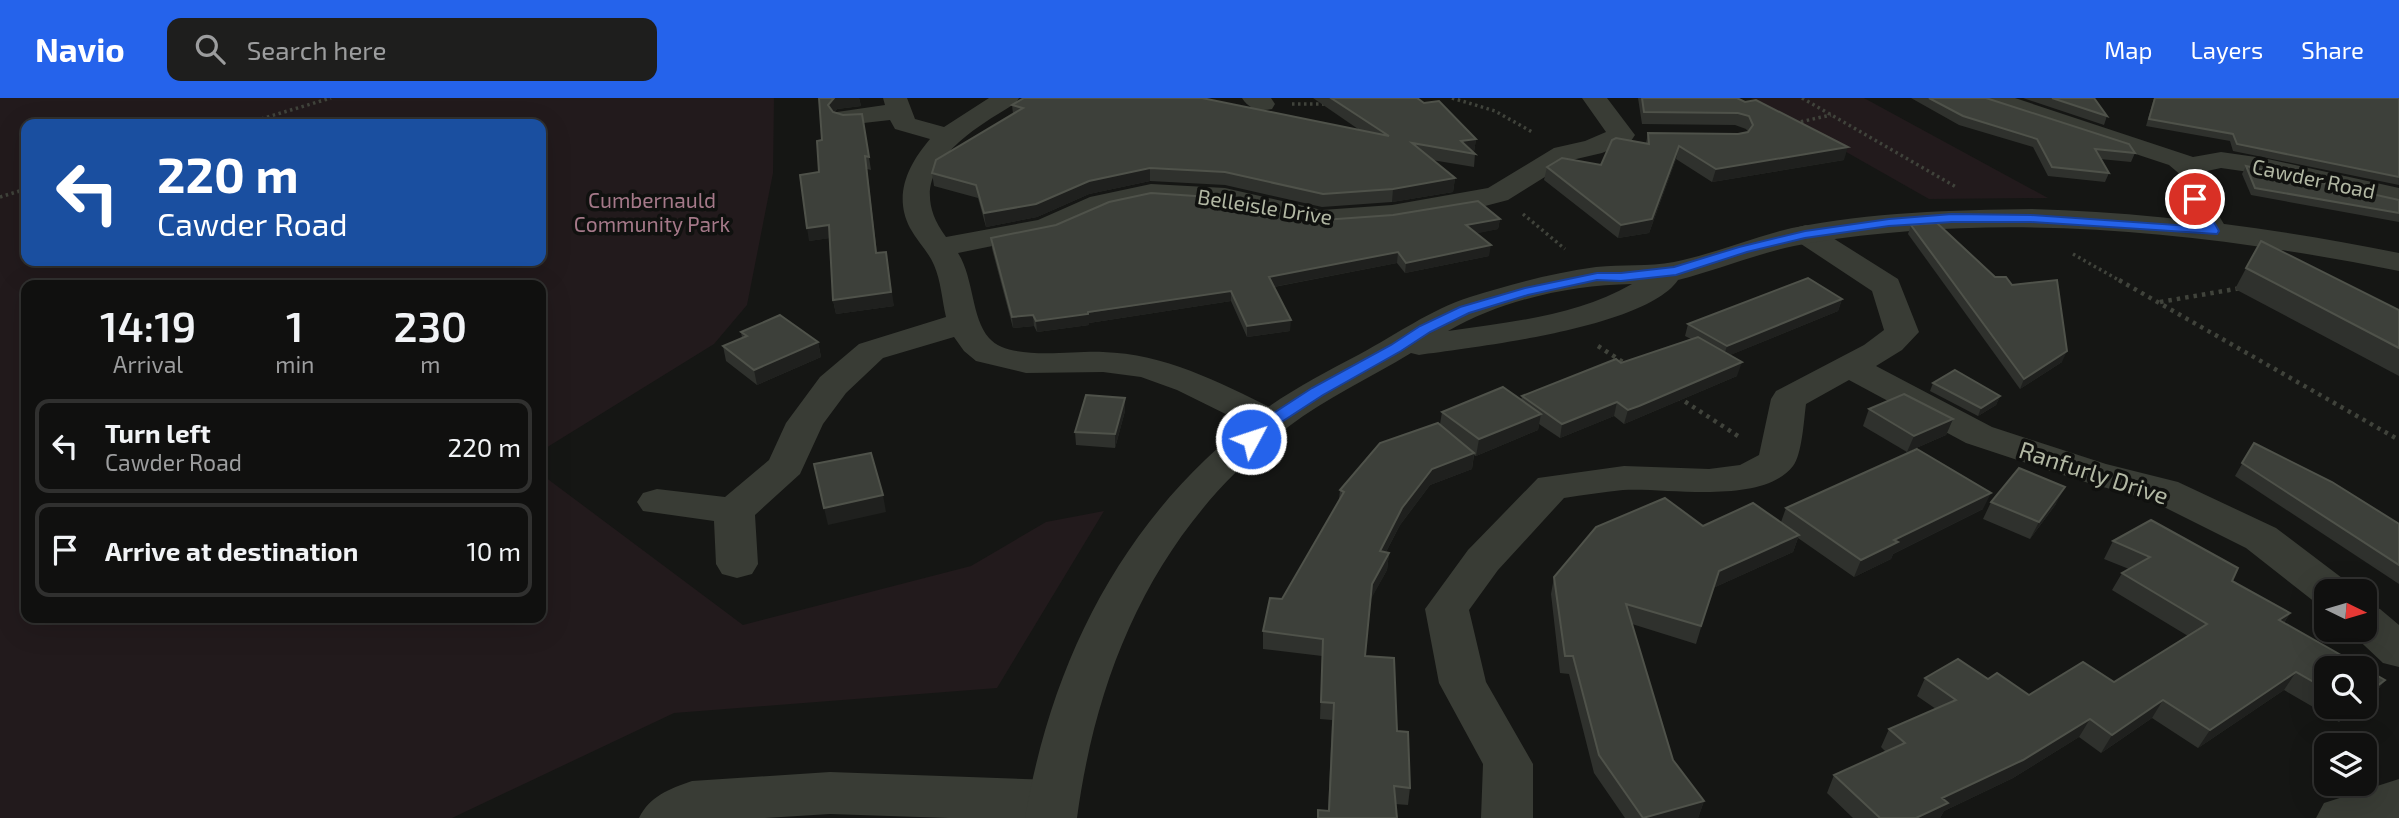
<!DOCTYPE html>
<style>
:root{--surface:#10100f;--page:#1e1e1d;--text:#f1f3f6;--muted:#9c9d9e;--line:#30302f;--accent:#2563eb}
body{margin:0;font-family:"Exo 2",sans-serif;background:var(--page);color:var(--text);height:100vh;display:flex;flex-direction:column;font-size:26px;white-space:nowrap}
*{box-sizing:border-box;margin:0}
p{font-size:23px;color:var(--muted)}
.icon{flex:none;width:38px;height:38px;fill:none;stroke:currentColor;stroke-width:2;stroke-linecap:round;stroke-linejoin:round}
.map{position:relative;flex:1;overflow:hidden}
.sheet{position:absolute;left:21px;top:182px;width:525px;height:343px;display:flex;flex-direction:column;background:var(--surface);border-radius:14px;box-shadow:0 7px 28px #0002,0 0 0 2px var(--line)}
.sheet>*{flex:none}
.top-card{position:absolute;left:21px;top:21px;width:525px;height:147px;border-radius:14px;box-shadow:0 7px 28px #0002,0 0 0 2px var(--line);background:#1a4fa0;color:#fff;overflow:hidden}
.needle{width:46px;rotate:95deg}
.buttons{position:absolute;left:2314px;top:481px;display:grid;gap:14px}
.buttons a{display:grid;place-items:center;width:63px;height:63px;border-radius:14px;background:var(--surface);box-shadow:0 7px 28px #0002,0 0 0 2px var(--line);font-size:35px}
.pin{position:absolute;display:grid;place-items:center;width:60px;height:60px;color:#fff;margin:-30px;border:4px solid #fff;border-radius:50%;box-shadow:0 2px 7px #0007}
.me{position:absolute;width:77px;margin:-38px;rotate:50deg;stroke-linejoin:round;filter:drop-shadow(0 0 5px #0008)}
.turn{display:flex;align-items:center;gap:24px;height:147px;padding:0 21px;font-size:32px}
.turn .icon{width:91px;height:91px;stroke-width:2.5}
.turn b{display:block;font-size:49px;line-height:60px}
.eta{display:flex;justify-content:space-evenly;align-items:center;height:119px;text-align:center}
.eta b{font-size:42px;font-weight:600;line-height:49px}
ul{padding:0;list-style:none}
li{display:flex;align-items:center;gap:21px;height:94px;margin:0 14px 10px;padding:0 7px;border:4px solid var(--line);border-radius:14px}
li div{flex:1}
li b{display:block;font-size:26px}
li em{font-style:normal}
header{display:flex;align-items:center;gap:42px;box-sizing:border-box;height:98px;padding:0 35px;background:var(--accent);color:#fff}
header strong{font-size:33px}
nav{display:flex;gap:38px;margin-inline-start:auto;font-size:24px}
.search{width:490px;height:63px;background:var(--page);display:flex;align-items:center;gap:18px;box-sizing:border-box;padding:0 24px;border-radius:14px;color:var(--muted);font-size:26px}
.map>svg:first-child{display:block}
.green{fill:#221a1c;fill-rule:evenodd}
.lines{fill:none;stroke-linecap:round;stroke-linejoin:round}
.path-far1{stroke:#40433b;stroke-width:3.5;stroke-dasharray:2.5 3.5;stroke-linecap:butt}
.path{stroke:#40433b;stroke-width:4.5;stroke-dasharray:3.5 5;stroke-linecap:butt}
.minor{fill:#393c35;fill-rule:evenodd}
.tertiary{fill:#393c35;fill-rule:evenodd}
.wall{fill:#2f312d}
.shaded-wall{fill:#1f201e}
.building{fill:#3d403a;stroke:#4f524a;stroke-width:2}
.route{fill:#2563eb;stroke:#184099;stroke-width:2}
.labels{text-anchor:middle;dominant-baseline:central;stroke-width:7;stroke-linejoin:round;paint-order:stroke}
.far-street-label{font-size:21px;fill:#b2b8a4;stroke:#10110f}
.far-park-label{font-size:21px;fill:#a57989;stroke:#10110f}
.street-label{font-size:24px;fill:#b2b8a4;stroke:#10110f}
</style>
<header>
<strong>Navio</strong>
<div class="search"><svg class="icon" aria-label="search" viewBox="0 0 24 24"><circle cx="10" cy="10" r="6"/><path d="M15 15l6 6"/></svg>Search here</div>
<nav><a>Map</a><a>Layers</a><a>Share</a></nav>
</header>
<div class="map">
<svg width="2399" height="720" viewBox="0 0 2399 720">
<rect width="100%" height="100%" fill="#151614"/>
<g class="green">
<path d="M 0,0 L 774,0 L 773,75 L 747,207 L 714,246 L 541,353 L 541,187 L 26,187 L 26,520 L 541,520 L 541,376 L 743,527 L 971,468 L 1046,424 L 1104,413 L 997,590 L 674,615 L 452,720 L 0,720 ZM 26,26 L 541,26 L 541,163 L 26,163 Z"/>
<polygon points="1751,0 1864,0 2048,100 1929,101"/>
</g>
<g class="lines">
<g class="path-far1">
<polyline points="1452,0 1495,13 1534,35"/>
<polyline points="1802,0 1956,89"/>
<polyline points="1292,6 1325,6"/>
<polyline points="1795,25 1831,17"/>
<polyline points="244,26 331,0"/>
<polyline points="0,99 26,91"/>
<polyline points="1523,116 1565,151"/>
<polyline points="2073,156 2122,184"/>
</g>
<g class="path">
<polyline points="2119,182 2399,342"/>
<polyline points="2160,204 2241,190"/>
<polyline points="1598,248 1626,266"/>
<polyline points="1678,299 1741,340"/>
</g>
<g class="minor">
<path d="M 883,0 L 907,0 L 915,21 L 944,29 L 989,0 L 1019,0 L 1016,5 C 968,34 898,75 946,139 L 1038,122 L 1090,99 L 1151,86 L 1225,90 L 1322,112 L 1392,107 L 1488,90 L 1554,50 L 1585,43 L 1606,34 L 1582,0 L 1607,0 L 1635,37 L 1631,43 L 1602,55 L 1572,62 L 1508,102 L 1466,113 L 1392,125 L 1322,130 L 1225,108 L 1151,102 L 1109,112 L 1056,135 L 958,155 C 974,180 971,219 989,240 C 1010,264 1074,252 1103,254 C 1169,256 1226,288 1284,316 L 1290,324 L 1284,332 L 1271,335 L 1258,332 L 1177,292 L 1141,279 L 1103,274 L 1026,275 L 976,263 L 964,253 L 954,239 L 883,260 L 846,295 L 823,326 L 800,376 L 755,417 L 758,466 L 752,476 L 737,480 L 722,476 L 716,466 L 714,423 L 643,413 L 637,404 L 643,395 L 657,391 L 725,399 L 769,362 L 786,325 L 820,279 L 859,246 L 946,219 C 942,202 941,183 934,167 C 928,153 917,143 910,130 C 893,97 908,67 930,41 L 895,31 L 890,22 L 846,27 L 837,24 L 833,19 L 837,14 L 885,7 Z"/>
<path d="M 1242,0 L 1271,0 L 1275,6 L 1272,11 C 1259,14 1249,11 1242,0 Z"/>
<polygon points="1978,0 2015,0 2193,59 2221,54 2263,60 2399,90 2399,108 2263,76 2221,70 2207,73 2210,76 2209,101 2228,133 2224,139 2213,142 2202,139 2181,101 2182,78 2169,67 1981,5"/>
<path d="M 1806,127 L 1817,130 L 1898,181 L 1919,234 L 1902,252 L 1876,268 L 1992,329 L 2106,366 L 2178,384 L 2276,430 L 2346,483 L 2353,494 L 2326,494 L 2326,507 L 2316,505 L 2246,450 L 2150,402 L 2078,382 L 1966,345 L 1849,282 L 1806,306 C 1804,321 1802,357 1793,368 C 1762,408 1666,389 1623,392 C 1603,394 1583,397 1564,400 L 1498,472 L 1469,512 L 1486,584 L 1533,666 L 1533,720 L 1481,720 L 1483,666 L 1439,585 L 1425,511 L 1468,452 L 1538,380 L 1624,368 L 1709,371 L 1740,367 L 1759,357 L 1771,301 L 1776,293 L 1864,247 L 1884,232 L 1872,193 L 1795,142 L 1791,136 L 1795,130 Z"/>
<polygon points="2364,506 2380,511 2399,527 2399,569 2383,565 2348,532 2364,532"/>
<path d="M 830,674 L 1053,682 L 1071,688 L 1079,703 L 1071,718 L 1065,720 L 949,720 L 830,716 L 765,720 L 639,720 C 650,698 669,691 692,683 Z"/>
<polygon points="2399,681 2399,720 2316,720 2324,705"/>
</g>
<path class="tertiary" d="M 2032,111 C 2156,115 2277,130 2399,155 L 2399,173 C 2205,134 2007,113 1810,145 C 1765,152 1722,171 1678,182 C 1645,230 1476,249 1419,257 L 1411,255 C 1370,280 1326,300 1288,329 C 1160,426 1098,564 1077,720 L 1025,720 C 1053,557 1126,416 1260,315 C 1291,292 1326,274 1360,256 C 1397,236 1430,212 1470,199 C 1511,186 1553,175 1596,169 C 1622,166 1648,169 1674,164 C 1714,156 1752,139 1792,130 C 1871,114 1952,112 2032,111 ZM 1632,186 C 1576,218 1510,224 1448,233 C 1502,202 1570,187 1632,186 Z"/>
</g>
<g class="wall">
<polygon points="819,0 859,0 861,8 837,11 834,14 843,17 862,16 871,72 867,71 877,155 894,208 836,216 833,202 829,140 809,143 822,42"/>
<polygon points="1313,0 1417,0 1476,41 1474,54 1473,54 1475,56 1474,69 1432,62 1455,80 1453,94 1392,104 1322,109 1225,87 1150,83 1089,96 1037,119 986,129 978,100 934,88 932,75 1013,16 1012,7 1361,33"/>
<polygon points="1638,0 1737,0 1844,62 1712,84 1676,61 1649,135 1618,140 1544,82 1547,69 1601,67 1646,45 1648,35 1738,36 1748,34 1746,31 1735,27 1642,26"/>
<polygon points="1911,0 1986,0 2135,55 2131,64 2100,61 2109,75 2105,84 2048,78 2033,49 1959,27"/>
<polygon points="2023,0 2094,0 2107,18 2104,27"/>
<polygon points="2154,0 2399,0 2399,87 2233,53 2230,43 2146,28"/>
<polygon points="2246,68 2399,102 2399,124 2251,97 2242,76"/>
<polygon points="1500,121 1498,131 1476,135 1489,158 1405,175 1397,165 1274,189 1290,233 1247,239 1231,203 1089,225 1089,227 1037,234 1034,228 1013,230 992,151 991,140 1323,122"/>
<polygon points="1911,127 2062,264 2020,291 1908,136"/>
<polygon points="2260,144 2399,212 2399,278 2235,191"/>
<polygon points="1842,201 1838,213 1730,257 1737,278 1624,326 1614,318 1560,340 1539,326 1538,332 1476,358 1474,357 1472,371 1430,387 1400,427 1386,454 1389,455 1387,472 1370,502 1365,558 1397,633 1410,690 1408,707 1395,706 1397,720 1317,720 1318,712 1328,713 1332,622 1320,621 1322,558 1263,551 1263,533 1339,402 1340,392 1440,326 1442,314 1521,302 1522,298 1691,241 1685,238 1688,226"/>
<polygon points="741,234 818,244 821,259 757,287 726,263 723,248 742,240"/>
<polygon points="1933,285 2000,298 1996,307 1978,318 1930,293"/>
<polygon points="1125,300 1125,313 1115,350 1076,347 1075,334"/>
<polygon points="1869,311 1953,321 1946,337 1907,354 1863,328"/>
<polygon points="2254,345 2399,426 2399,486 2235,378"/>
<polygon points="1991,404 2056,406 2030,441 1983,421"/>
<polygon points="1786,410 1983,411 1893,456 1891,461 1854,479 1798,440 1793,454 1713,490 1696,546 1632,526 1673,662 1704,703 1698,720 1625,720 1594,675 1569,576 1560,575 1551,496 1554,479 1703,428 1781,424"/>
<polygon points="2113,443 2232,483 2290,515 2284,525 2385,582 2372,600 2364,606 2364,570 2326,570 2326,609 2360,609 2339,624 2284,592 2198,650 2152,620 2101,655 2079,639 2013,680 1944,713 1940,720 1853,720 1827,695 1834,677 1886,654 1881,649 1889,631 1936,611 1917,598 1925,580 1988,581 2029,597 2114,584 2188,538 2112,492 2122,475 2129,471 2104,461"/>
</g>
<g class="shaded-wall">
<polygon points="834,0 859,0 861,8 837,11 830,19 828,7"/>
<polygon points="1476,41 1474,54 1466,55 1461,43"/>
<polygon points="1679,48 1676,61 1649,135 1618,140 1621,127"/>
<polygon points="1848,49 1844,62 1712,84 1716,71"/>
<polygon points="1150,70 1150,83 1089,96 1037,119 986,129 984,115 1089,83"/>
<polygon points="1455,80 1453,94 1392,104 1393,91"/>
<polygon points="1500,121 1498,131 1465,138 1466,127"/>
<polygon points="829,127 831,140 809,143 807,130"/>
<polygon points="1491,147 1489,158 1405,175 1406,165"/>
<polygon points="886,154 894,208 836,216 833,202"/>
<polygon points="1398,154 1397,165 1268,190 1269,179"/>
<polygon points="1231,193 1231,203 1089,225 1089,227 1037,234 1036,223"/>
<polygon points="1842,201 1838,213 1723,260 1727,248"/>
<polygon points="1033,217 1034,228 1013,230 1012,219"/>
<polygon points="1291,222 1290,233 1247,239 1247,228"/>
<polygon points="818,244 821,259 757,287 754,272"/>
<polygon points="2067,253 2062,264 2020,291 2024,281"/>
<polygon points="1742,264 1737,278 1624,326 1628,312"/>
<polygon points="2000,298 1996,307 1978,318 1981,310"/>
<polygon points="1125,300 1125,313 1115,350 1115,336"/>
<polygon points="1617,304 1614,318 1560,340 1562,326"/>
<polygon points="1541,316 1538,332 1476,358 1479,341"/>
<polygon points="1953,321 1946,337 1907,354 1914,338"/>
<polygon points="1474,355 1472,371 1430,387 1400,427 1378,469 1380,453 1402,410 1432,371"/>
<polygon points="2065,389 2056,406 2030,441 2039,424"/>
<polygon points="1991,395 1983,411 1893,456 1891,461 1854,479 1861,462 1894,442"/>
<polygon points="883,397 886,414 828,427 824,410"/>
<polygon points="1799,437 1793,454 1713,490 1719,473"/>
<polygon points="1389,455 1387,472 1370,503 1372,486"/>
<polygon points="2290,515 2278,533 2279,522"/>
<polygon points="2296,574 2284,592 2198,650 2210,632"/>
<polygon points="2385,582 2372,600 2364,606 2364,598"/>
<polygon points="2163,602 2152,620 2101,655 2112,637"/>
<polygon points="2350,609 2360,609 2339,624"/>
<polygon points="2090,621 2079,639 2013,680 1944,713 1940,720 1916,720 1942,700"/>
<polygon points="1704,703 1698,720 1643,720"/>
</g>
<g class="building">
<polygon points="819,0 834,0 828,7 833,14 843,17 862,16 869,59 865,58 876,155 886,154 891,194 833,202 829,127 807,130 800,77 819,74 817,43 822,42"/>
<polygon points="1024,0 1202,0 1389,38 1331,0 1417,0 1424,5 1439,3 1476,41 1461,43 1475,56 1412,45 1455,80 1393,91 1323,96 1225,74 1150,70 1089,83 1036,106 984,115 976,87 932,75 936,62 1023,10 1012,7"/>
<polygon points="1642,0 1737,0 1745,4 1756,2 1848,49 1716,71 1679,48 1652,121 1621,127 1547,69 1562,60 1601,67 1612,42 1616,40 1649,46 1648,35 1738,36 1748,34 1753,27 1749,18 1738,15 1644,14"/>
<polygon points="1929,0 1986,0 2129,46 2135,55 2095,51 2109,75 2052,69 2037,41 1963,18"/>
<polygon points="2052,0 2094,0 2107,18"/>
<polygon points="2155,0 2399,0 2399,79 2237,46 2233,36 2149,21"/>
<polygon points="2246,68 2399,102 2399,115 2255,90"/>
<polygon points="1151,95 1225,100 1323,122 1393,117 1478,103 1500,121 1466,127 1491,147 1406,165 1398,154 1269,179 1291,222 1247,228 1231,193 1088,214 1088,216 1036,223 1033,217 1012,219 991,140 1056,127 1109,104"/>
<polygon points="1937,125 1995,179 2006,179 2012,187 2057,182 2067,253 2024,281 1911,127"/>
<polygon points="2261,143 2399,212 2399,250 2246,170"/>
<polygon points="1808,180 1842,201 1727,248 1688,226"/>
<polygon points="780,217 818,244 754,272 723,248 747,238 741,234"/>
<polygon points="1698,239 1742,264 1639,308 1628,312 1617,304 1562,326 1522,298 1616,261 1621,265"/>
<polygon points="1955,272 2000,298 1981,310 1933,285"/>
<polygon points="1503,289 1541,316 1479,341 1442,314"/>
<polygon points="1904,296 1953,321 1914,338 1869,311"/>
<polygon points="1086,297 1125,300 1115,336 1075,334"/>
<polygon points="1438,325 1474,355 1432,371 1402,410 1380,453 1389,455 1372,486 1365,558 1394,560 1397,633 1408,634 1410,690 1394,688 1397,720 1318,720 1318,712 1329,713 1334,605 1321,604 1323,541 1263,533 1270,500 1282,501 1344,394 1340,392 1380,345"/>
<polygon points="2254,345 2332,384 2399,426 2399,467 2242,365"/>
<polygon points="1917,351 1991,395 1894,442 1898,444 1861,462 1786,410"/>
<polygon points="871,355 883,397 824,410 814,366"/>
<polygon points="2019,370 2065,389 2039,424 1991,404"/>
<polygon points="1665,400 1703,428 1753,405 1799,437 1719,473 1701,528 1626,506 1673,662 1704,703 1643,720 1599,657 1573,558 1565,558 1554,479 1596,429"/>
<polygon points="2151,422 2238,470 2232,483 2290,515 2279,522 2385,582 2364,598 2364,570 2326,570 2326,591 2296,574 2210,632 2163,602 2112,637 2090,621 2023,662 1942,700 1948,705 1916,720 1880,720 1834,677 1905,645 1889,631 1956,602 1925,580 1958,561 1988,581 1997,575 2029,597 2083,564 2114,584 2207,526 2122,475 2150,459 2113,443"/>
</g>
<polygon class="route" points="2195,98 2201,101 2219,133 2217,136 2031,124 1952,124 1889,128 1805,140 1747,154 1676,177 1621,183 1597,182 1528,197 1469,215 1430,234 1401,253 1323,297 1277,327 1257,345 1246,345 1243,341 1266,320 1312,290 1391,247 1420,228 1460,209 1525,190 1597,175 1621,175 1674,169 1739,149 1805,133 1889,121 1952,116 2031,117 2204,129 2189,101"/>
<g class="labels">
<g class="far-street-label">
<text transform="translate(2314 80) rotate(12)">Cawder Road</text>
<text transform="translate(1265 108) rotate(9)">Belleisle Drive</text>
</g>
<g class="far-park-label">
<text x="652" y="101">Cumbernauld<tspan x="652" dy="24">Community Park</tspan></text>
</g>
<g class="street-label">
<text transform="translate(2094 374) rotate(18)">Ranfurly Drive</text>
</g>
</g>
</svg>
<div class="buttons">
<a><svg class="needle" viewBox="-14 -14 28 28"><path d="M0-13l5 13h-10z" fill="#e53935"/><path d="M0 13l5-13h-10z" fill="#9c9d9e"/></svg></a>
<a><svg class="icon" aria-label="search" viewBox="0 0 24 24"><circle cx="10" cy="10" r="6"/><path d="M15 15l6 6"/></svg></a>
<a><svg class="icon" aria-label="layers" viewBox="0 0 24 24"><path d="M12 4l9 5-9 5-9-5zM3 14l9 5 9-5"/></svg></a>
</div>
<div class="pin" style="left:2195px;top:101px;background:#d93025"><svg class="icon" aria-label="arrive" viewBox="0 0 24 24"><path d="M6 21V4h12l-3 4 3 4H6"/></svg></div>
<svg class="me" style="left:1251px;top:341px" viewBox="-20 -20 40 40"><circle r="17" fill="#2563eb" stroke="#fff" stroke-width="3"/><path d="M0-11L8 9 0 5-8 9z" fill="#fff"/></svg>
<div class="top-card">
<div class="turn"><svg class="icon" aria-label="left" viewBox="0 0 24 24"><path d="M17 20v-9H6M10 6l-5 5 5 5"/></svg><div><b>220 m</b>Cawder Road</div></div>
</div>
<section class="sheet">
<div class="eta">
<div><b>14:19</b><p>Arrival</p></div>
<div><b>1</b><p>min</p></div>
<div><b>230</b><p>m</p></div>
</div>
<ul>
<li><svg class="icon" aria-label="left" viewBox="0 0 24 24"><path d="M17 20v-9H6M10 6l-5 5 5 5"/></svg><div><b>Turn left</b><p>Cawder Road</p></div><em>220 m</em></li>
<li><svg class="icon" aria-label="arrive" viewBox="0 0 24 24"><path d="M6 21V4h12l-3 4 3 4H6"/></svg><div><b>Arrive at destination</b></div><em>10 m</em></li>
</ul>
</section>
</div>
